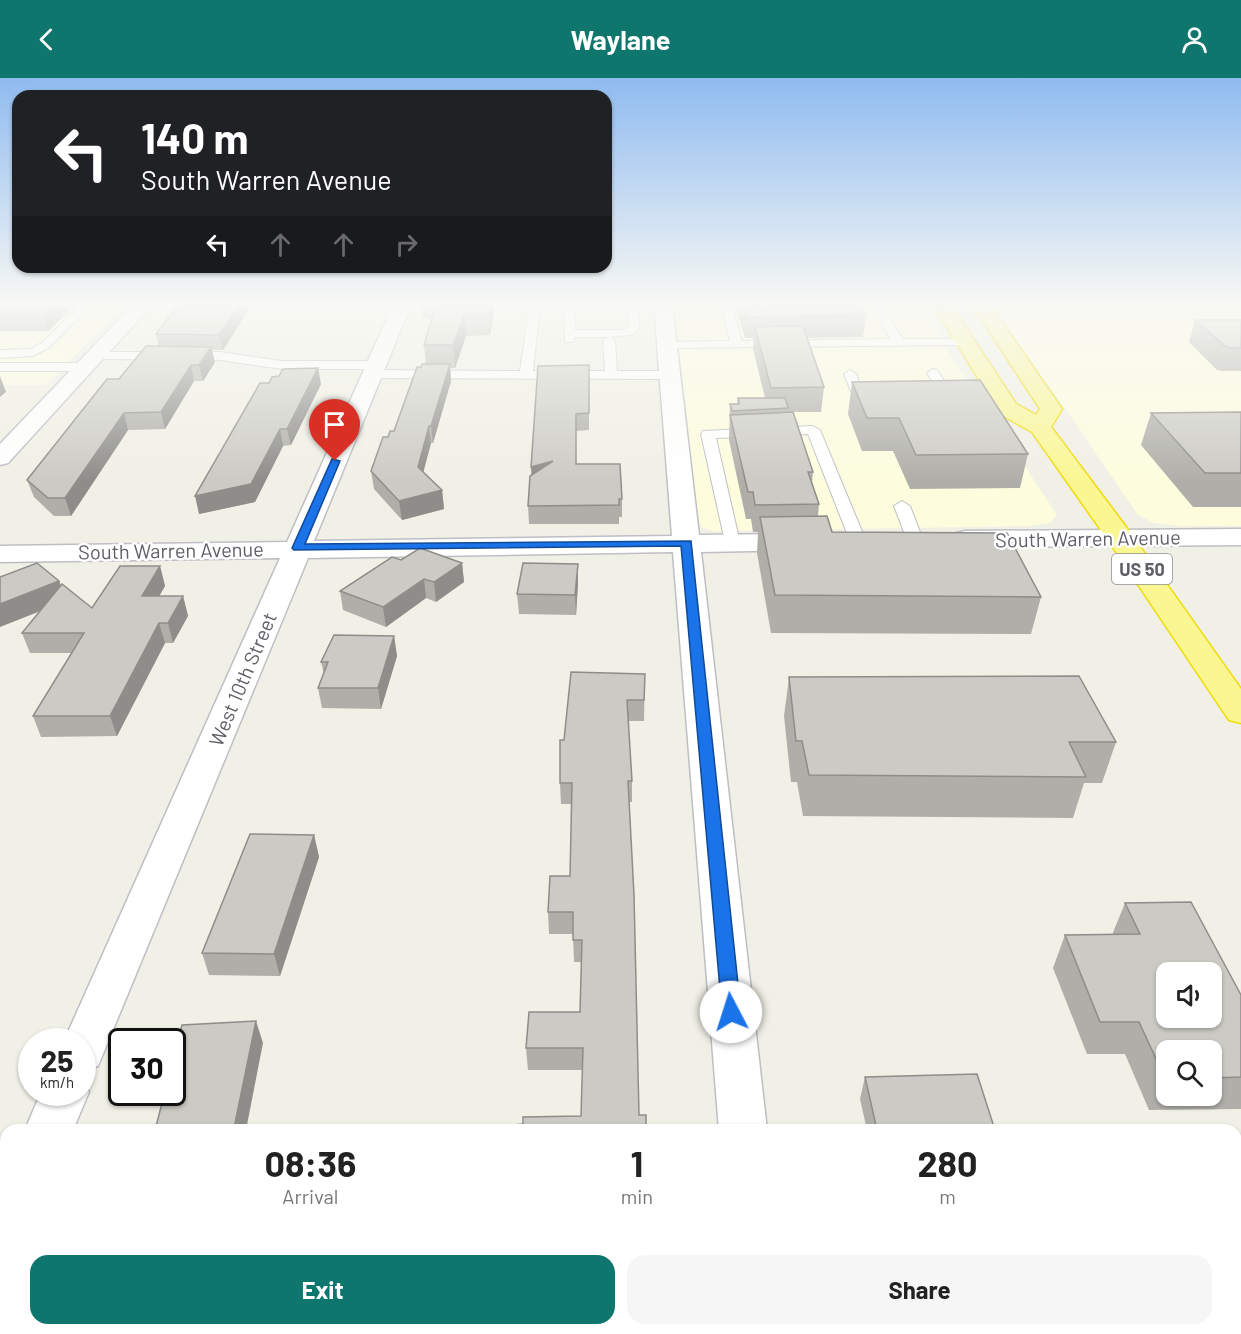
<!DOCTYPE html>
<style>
:root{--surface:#fff;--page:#f6f6f6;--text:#222;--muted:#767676;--accent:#0f766e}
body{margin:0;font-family:Barlow,sans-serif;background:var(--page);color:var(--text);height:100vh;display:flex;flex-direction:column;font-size:22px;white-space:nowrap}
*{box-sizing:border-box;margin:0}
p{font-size:20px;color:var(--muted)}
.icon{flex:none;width:33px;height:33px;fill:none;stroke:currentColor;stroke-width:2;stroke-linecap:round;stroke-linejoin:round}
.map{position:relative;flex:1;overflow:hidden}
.sheet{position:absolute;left:0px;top:1046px;width:1242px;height:212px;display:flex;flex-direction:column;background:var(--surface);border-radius:18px 18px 0 0;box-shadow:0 2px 4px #0004}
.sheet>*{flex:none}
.top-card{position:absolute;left:12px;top:12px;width:600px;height:183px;border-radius:18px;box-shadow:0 2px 4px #0004;background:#202124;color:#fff;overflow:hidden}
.fabs{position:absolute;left:1156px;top:884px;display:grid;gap:12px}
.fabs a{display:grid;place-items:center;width:66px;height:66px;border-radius:12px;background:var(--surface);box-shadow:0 2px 4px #0004;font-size:30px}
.speed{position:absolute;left:18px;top:950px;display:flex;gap:12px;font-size:30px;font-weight:700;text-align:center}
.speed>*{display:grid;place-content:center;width:78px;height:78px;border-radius:50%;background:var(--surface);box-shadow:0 2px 4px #0004;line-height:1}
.speed small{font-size:15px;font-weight:400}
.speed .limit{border:3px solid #111;border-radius:9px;background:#fff;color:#111}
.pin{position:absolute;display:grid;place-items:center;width:51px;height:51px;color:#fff;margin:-62px -26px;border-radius:50% 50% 50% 0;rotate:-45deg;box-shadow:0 0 6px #0007}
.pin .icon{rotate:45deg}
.me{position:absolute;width:66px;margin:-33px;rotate:355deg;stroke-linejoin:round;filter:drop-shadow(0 0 4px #0008)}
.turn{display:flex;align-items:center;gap:21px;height:126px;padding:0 30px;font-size:27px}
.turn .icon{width:78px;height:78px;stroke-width:2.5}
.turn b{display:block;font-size:42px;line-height:51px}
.lanes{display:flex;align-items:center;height:57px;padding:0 30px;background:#0003;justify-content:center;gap:30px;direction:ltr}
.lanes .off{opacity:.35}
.eta{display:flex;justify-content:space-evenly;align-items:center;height:102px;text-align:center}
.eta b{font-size:36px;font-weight:700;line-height:42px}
.primary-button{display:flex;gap:12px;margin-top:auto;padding:12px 30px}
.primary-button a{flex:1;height:69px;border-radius:18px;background:var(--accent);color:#fff;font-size:24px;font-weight:700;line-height:69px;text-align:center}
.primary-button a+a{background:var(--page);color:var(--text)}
header{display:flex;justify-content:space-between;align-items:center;height:78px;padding:0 30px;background:var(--accent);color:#fff;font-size:27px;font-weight:700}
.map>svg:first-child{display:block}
.commercial{fill:#fdfdde}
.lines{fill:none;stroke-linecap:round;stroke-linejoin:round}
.lane-casing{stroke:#bebec4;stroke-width:2}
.street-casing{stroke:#bebec4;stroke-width:3}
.highway-casing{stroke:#efdb07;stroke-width:3}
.lane{fill:#fff;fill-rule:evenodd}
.street{fill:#fff;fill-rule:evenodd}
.highway{fill:#faf793;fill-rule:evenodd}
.wall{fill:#afaea9;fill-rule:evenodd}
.shaded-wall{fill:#8e8d89}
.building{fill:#cbcac4;stroke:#8e8d89;stroke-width:1.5;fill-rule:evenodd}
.route{fill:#1a73e8;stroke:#114b97;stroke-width:1.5}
.labels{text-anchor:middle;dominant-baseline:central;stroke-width:5;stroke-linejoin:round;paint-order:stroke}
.shield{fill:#fff;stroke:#8e9094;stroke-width:1.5}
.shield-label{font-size:18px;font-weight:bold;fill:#5e6066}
.street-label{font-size:20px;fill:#5e6066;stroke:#fff}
</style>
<header><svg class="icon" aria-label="back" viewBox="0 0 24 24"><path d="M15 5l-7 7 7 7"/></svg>Waylane<svg class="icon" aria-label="person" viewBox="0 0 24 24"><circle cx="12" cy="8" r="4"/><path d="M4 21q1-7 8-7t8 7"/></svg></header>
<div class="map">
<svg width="1241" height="1256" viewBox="0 0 1241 1256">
<rect width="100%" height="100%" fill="#f0f0e6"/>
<g class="commercial">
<polygon points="0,227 124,227 46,307 0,307"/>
<polygon points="675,227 923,227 951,277 1057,437 1050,445 1028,448 712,453 701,449 696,441"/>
<polygon points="990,227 1241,228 1241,448 1179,448 1154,445 1138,437 1065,330"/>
</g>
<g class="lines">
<g class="lane-casing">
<g id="lane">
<polygon points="80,227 91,227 50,269 33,278 0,280 0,272 30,271 42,265"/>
<polygon points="530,227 540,227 533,293 605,293 603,262 608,259 575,259 573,264 565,264 565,227 575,227 575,252 624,252 629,248 629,227 639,227 639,251 631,257 610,259 615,262 617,293 671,293 677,297 671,301 372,300 366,296 372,292 520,293"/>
<polygon points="722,227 732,227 742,263 891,261 870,227 881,227 903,261 964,261 970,264 964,267 667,270 661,267 667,264 730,263"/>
<polygon points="95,274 220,274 282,283 377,283 383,287 377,291 282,291 220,282 91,281 91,275"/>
<polygon points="0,285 84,285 90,289 84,293 0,293"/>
<polygon points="933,291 937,292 952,314 959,315 960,318 959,321 943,321 927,295"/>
<polygon points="850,292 856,296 865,318 864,321 859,322 853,318 844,296"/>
<polygon points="813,348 820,352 866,463 864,466 852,466 850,463 808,356 716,360 740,465 738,468 726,468 701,356 703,353"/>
<polygon points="902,423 910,428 923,462 921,465 909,465 907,462 894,428"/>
</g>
</g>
<g class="street-casing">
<g id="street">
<polygon points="133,227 152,227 8,385 0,387 0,366"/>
<polygon points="393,227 411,227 314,463 672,458 654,227 672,227 699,457 802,456 812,458 815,464 812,470 802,472 701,474 767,1052 719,1052 673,474 308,480 98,988 82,993 82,963 64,963 280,480 0,484 0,468 287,464"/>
<polygon points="1241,451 1241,467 965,469 956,467 952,461 956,455 965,453"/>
<polygon points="82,1001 89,1014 73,1052 25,1052 41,1014 82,1014"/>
<polygon points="6,1127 6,1190 0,1192 0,1129"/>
<rect x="734" y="1251" width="56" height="5"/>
</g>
</g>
<g class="highway-casing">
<polygon id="highway" points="933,227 951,227 1016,326 1036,337 1040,331 972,227 990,227 1062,331 1051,349 1129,453 1241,611 1241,645 1229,642 1108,462 1032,354 1000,336"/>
</g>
<use href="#lane" class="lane"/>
<use href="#street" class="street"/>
<use href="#highway" class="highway"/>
</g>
<g class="wall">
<polygon points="0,227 75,227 48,253 0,253"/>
<polygon points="422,227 495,227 490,257 466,258 455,290 450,290 451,303 433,365 431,365 423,394 442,412 444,431 402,442 374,411 371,393 388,359 394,353 421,289 426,286 424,267 432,240 423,240"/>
<polygon points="735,227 860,227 866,237 863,259 807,260 824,309 821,334 788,334 813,394 812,404 819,426 818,438 832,454 1041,519 1031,556 771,555 757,475 758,454 753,454 751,441 746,441 729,362 730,326 737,326 738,320 765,320 753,271 754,260 745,260"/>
<polygon points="249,231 223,272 212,272 215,284 203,303 194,303 165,351 128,352 71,438 54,438 34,419 27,402 119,301 159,269 156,256"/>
<polygon points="1195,242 1241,242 1241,293 1222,293 1217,292 1189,264"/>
<polygon points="589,287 589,352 576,353 576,386 622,421 622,439 619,439 619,446 529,446 528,428 532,397"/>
<polygon points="279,298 321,306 291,367 283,368 255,424 199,436 269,305"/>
<polygon points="852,304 1028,376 1020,410 910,411 893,373 862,373 848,336"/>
<polygon points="1241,334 1241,429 1193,429 1141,367 1151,335"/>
<polygon points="401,482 462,485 464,504 436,524 426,520 386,549 343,532 340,513"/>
<polygon points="578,486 578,505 576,537 519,536 517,516"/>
<polygon points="160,488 165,508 159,518 183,518 188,538 173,565 165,565 117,658 41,659 33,638 72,575 30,575 22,555 40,533 59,503 61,507 92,530"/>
<polygon points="394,558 397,578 381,631 322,630 318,610 324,596 321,584"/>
<polygon points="645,596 644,643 628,643 632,703 632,724 629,724 639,1037 523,1046 581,1038 583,992 528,992 526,970 580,934 582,884 574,884 573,856 549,856 548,834 570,798 572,726 561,726 560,705 564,662"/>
<polygon points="789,599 1116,664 1102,705 1084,705 1073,740 803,738 797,704 791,704 784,638"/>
<polygon points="314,757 319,779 280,898 209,897 202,875"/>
<path d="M 1125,825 L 1241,917 L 1241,1031 L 1149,1032 L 1125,976 L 1087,976 L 1053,890 L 1065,857 L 1112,857 ZM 1167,972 L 1212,972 L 1212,1017 L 1167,1017 Z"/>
<polygon points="865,999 995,1052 867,1052 860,1021"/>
<polygon points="1012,1251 1125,1251 1127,1256 1014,1256"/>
</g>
<g class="shaded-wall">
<polygon points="49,227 75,227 48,253 42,233"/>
<polygon points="239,227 248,227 249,231 223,272 219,257"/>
<polygon points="490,227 495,227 490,257 489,235"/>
<polygon points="465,235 466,258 455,290 453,267"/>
<polygon points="211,269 215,284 203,303 199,287"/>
<polygon points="450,286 451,303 433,365 431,348"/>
<polygon points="191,287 194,303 165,351 161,334"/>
<polygon points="318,290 321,306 291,367 287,351"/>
<polygon points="0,298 6,314 0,319"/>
<polygon points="124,335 128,352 71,438 65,420"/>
<polygon points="429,348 431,365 420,407 418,389"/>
<polygon points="280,351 283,368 255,424 199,436 195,418"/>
<polygon points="553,383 532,407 531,389"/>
<polygon points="442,412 444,431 402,442 399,423"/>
<polygon points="462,485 464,504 436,524 434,504"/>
<polygon points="578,486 578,505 576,537 575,517"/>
<polygon points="160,488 165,508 148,538 142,518"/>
<polygon points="424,501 426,520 386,549 383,529"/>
<polygon points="59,503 66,523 0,549 0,526"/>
<polygon points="183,518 188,538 173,565 168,545"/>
<polygon points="159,545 165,565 117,658 110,638"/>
<polygon points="394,558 397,578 381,631 378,610"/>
<polygon points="314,757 319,779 280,898 274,876"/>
<polygon points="256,943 263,965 246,1052 235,1052 234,1050"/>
<polygon points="195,1251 210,1251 209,1256 194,1256"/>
</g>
<g class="building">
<polygon points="0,227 49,227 42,233 0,234"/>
<polygon points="178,227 239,227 219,257 156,256"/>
<polygon points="436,227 490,227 489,235 465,235 453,267 424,267"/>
<polygon points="743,227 860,227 866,237 746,239"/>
<polygon points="1195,242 1241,242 1241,270 1230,270 1225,268"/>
<polygon points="803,248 824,309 771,310 755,249"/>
<polygon points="146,268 211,269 199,287 191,287 161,334 124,335 65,420 48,420 27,402 107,301 119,301"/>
<polygon points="422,286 450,286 431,348 429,348 418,389 442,412 399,423 371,393 383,359 388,359 390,353 394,353 417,289 421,289"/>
<polygon points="589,287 589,335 576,336 576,386 620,386 622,421 619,421 619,427 528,428 530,398 553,383 531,389 538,288"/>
<polygon points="318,290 287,351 280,351 251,406 195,418 260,305 269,305 272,299 279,298 283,291"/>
<polygon points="980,302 1028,376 916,377 899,340 867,340 852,304"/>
<polygon points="738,320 785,320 788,330 732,333 730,326 739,326"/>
<polygon points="793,334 813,394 808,394 819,426 755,427 753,414 748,414 730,337"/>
<polygon points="1241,334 1241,395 1205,395 1151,335"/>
<polygon points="827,438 832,454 1007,455 1041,519 775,517 760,439"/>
<polygon points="420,470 462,485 434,504 424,501 383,529 340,513 392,479 401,482"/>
<polygon points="37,485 59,503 0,526 0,499"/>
<polygon points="523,485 578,486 575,517 517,516"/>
<polygon points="120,488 160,488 142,518 183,518 168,545 159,545 110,638 33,638 84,555 22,555 62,506 92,530"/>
<polygon points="334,557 394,558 378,610 318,610 328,584 321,584"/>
<polygon points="571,594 645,596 644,622 627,622 632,703 628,703 634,817 639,1037 646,1037 646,1052 515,1052 515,1047 523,1046 523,1039 581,1038 583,970 526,970 529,934 580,934 582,862 573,862 573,834 548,834 550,798 570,798 572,705 560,705 560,662 564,662"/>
<polygon points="1079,598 1116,664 1069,664 1086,699 809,697 802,663 796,663 789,599"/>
<polygon points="250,756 314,757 274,876 202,875"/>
<path d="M 1191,824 L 1241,917 L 1241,999 L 1212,1000 L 1212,972 L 1167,972 L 1167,1000 L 1165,1000 L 1139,944 L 1100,944 L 1065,857 L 1140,856 L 1125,825 ZM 1167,894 L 1212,894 L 1212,939 L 1167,939 Z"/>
<polygon points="256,943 234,1050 214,1052 155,1052 165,1014 172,1014 172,983 182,947"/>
<polygon points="977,996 995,1052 877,1052 865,999"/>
<polygon points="98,1251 195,1251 194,1256 96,1256"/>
<rect x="544" y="1251" width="111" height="5"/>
<polygon points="1029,1251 1125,1251 1127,1256 1031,1256"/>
</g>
<linearGradient id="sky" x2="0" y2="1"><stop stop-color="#8fbbf0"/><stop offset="0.56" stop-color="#f8f8f4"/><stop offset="1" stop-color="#f8f8f4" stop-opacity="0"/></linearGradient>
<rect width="1241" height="403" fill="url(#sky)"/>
<polygon class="route" points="332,381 340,383 305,466 691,463 741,934 738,940 731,942 725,940 722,934 681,468 294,472 292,470"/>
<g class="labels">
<rect class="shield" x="1112" y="476" width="60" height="30" rx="4.5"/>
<g class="shield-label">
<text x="1142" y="491">US 50</text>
</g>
<g class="street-label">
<text transform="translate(1088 460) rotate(-1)">South Warren Avenue</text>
<text transform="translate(171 472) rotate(-1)">South Warren Avenue</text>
<text transform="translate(242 601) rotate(-67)">West 10th Street</text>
</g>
</g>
</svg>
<div class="fabs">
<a><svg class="icon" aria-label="sound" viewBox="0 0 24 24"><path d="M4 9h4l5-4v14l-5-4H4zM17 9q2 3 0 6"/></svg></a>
<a><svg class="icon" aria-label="search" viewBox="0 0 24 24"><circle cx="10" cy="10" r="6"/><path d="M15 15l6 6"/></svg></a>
</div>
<div class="speed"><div>25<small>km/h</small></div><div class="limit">30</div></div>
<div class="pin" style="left:335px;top:383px;background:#d93025"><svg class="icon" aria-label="arrive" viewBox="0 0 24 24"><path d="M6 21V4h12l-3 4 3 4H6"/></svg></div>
<svg class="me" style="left:731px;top:934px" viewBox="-20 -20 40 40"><circle r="19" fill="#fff"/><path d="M0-13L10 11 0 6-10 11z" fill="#1a73e8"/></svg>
<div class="top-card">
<div class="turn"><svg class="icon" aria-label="left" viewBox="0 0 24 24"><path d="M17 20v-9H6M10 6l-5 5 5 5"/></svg><div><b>140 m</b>South Warren Avenue</div></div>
<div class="lanes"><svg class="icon" aria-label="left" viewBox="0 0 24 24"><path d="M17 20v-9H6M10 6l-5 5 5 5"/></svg><svg class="icon off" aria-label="ahead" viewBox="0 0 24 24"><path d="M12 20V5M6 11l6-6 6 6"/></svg><svg class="icon off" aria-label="ahead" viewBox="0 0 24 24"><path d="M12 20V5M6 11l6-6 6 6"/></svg><svg class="icon off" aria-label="right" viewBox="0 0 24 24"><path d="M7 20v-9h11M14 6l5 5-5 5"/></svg></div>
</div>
<section class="sheet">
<div class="eta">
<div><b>08:36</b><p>Arrival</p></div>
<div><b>1</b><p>min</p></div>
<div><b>280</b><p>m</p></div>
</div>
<div class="primary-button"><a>Exit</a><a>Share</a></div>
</section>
</div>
